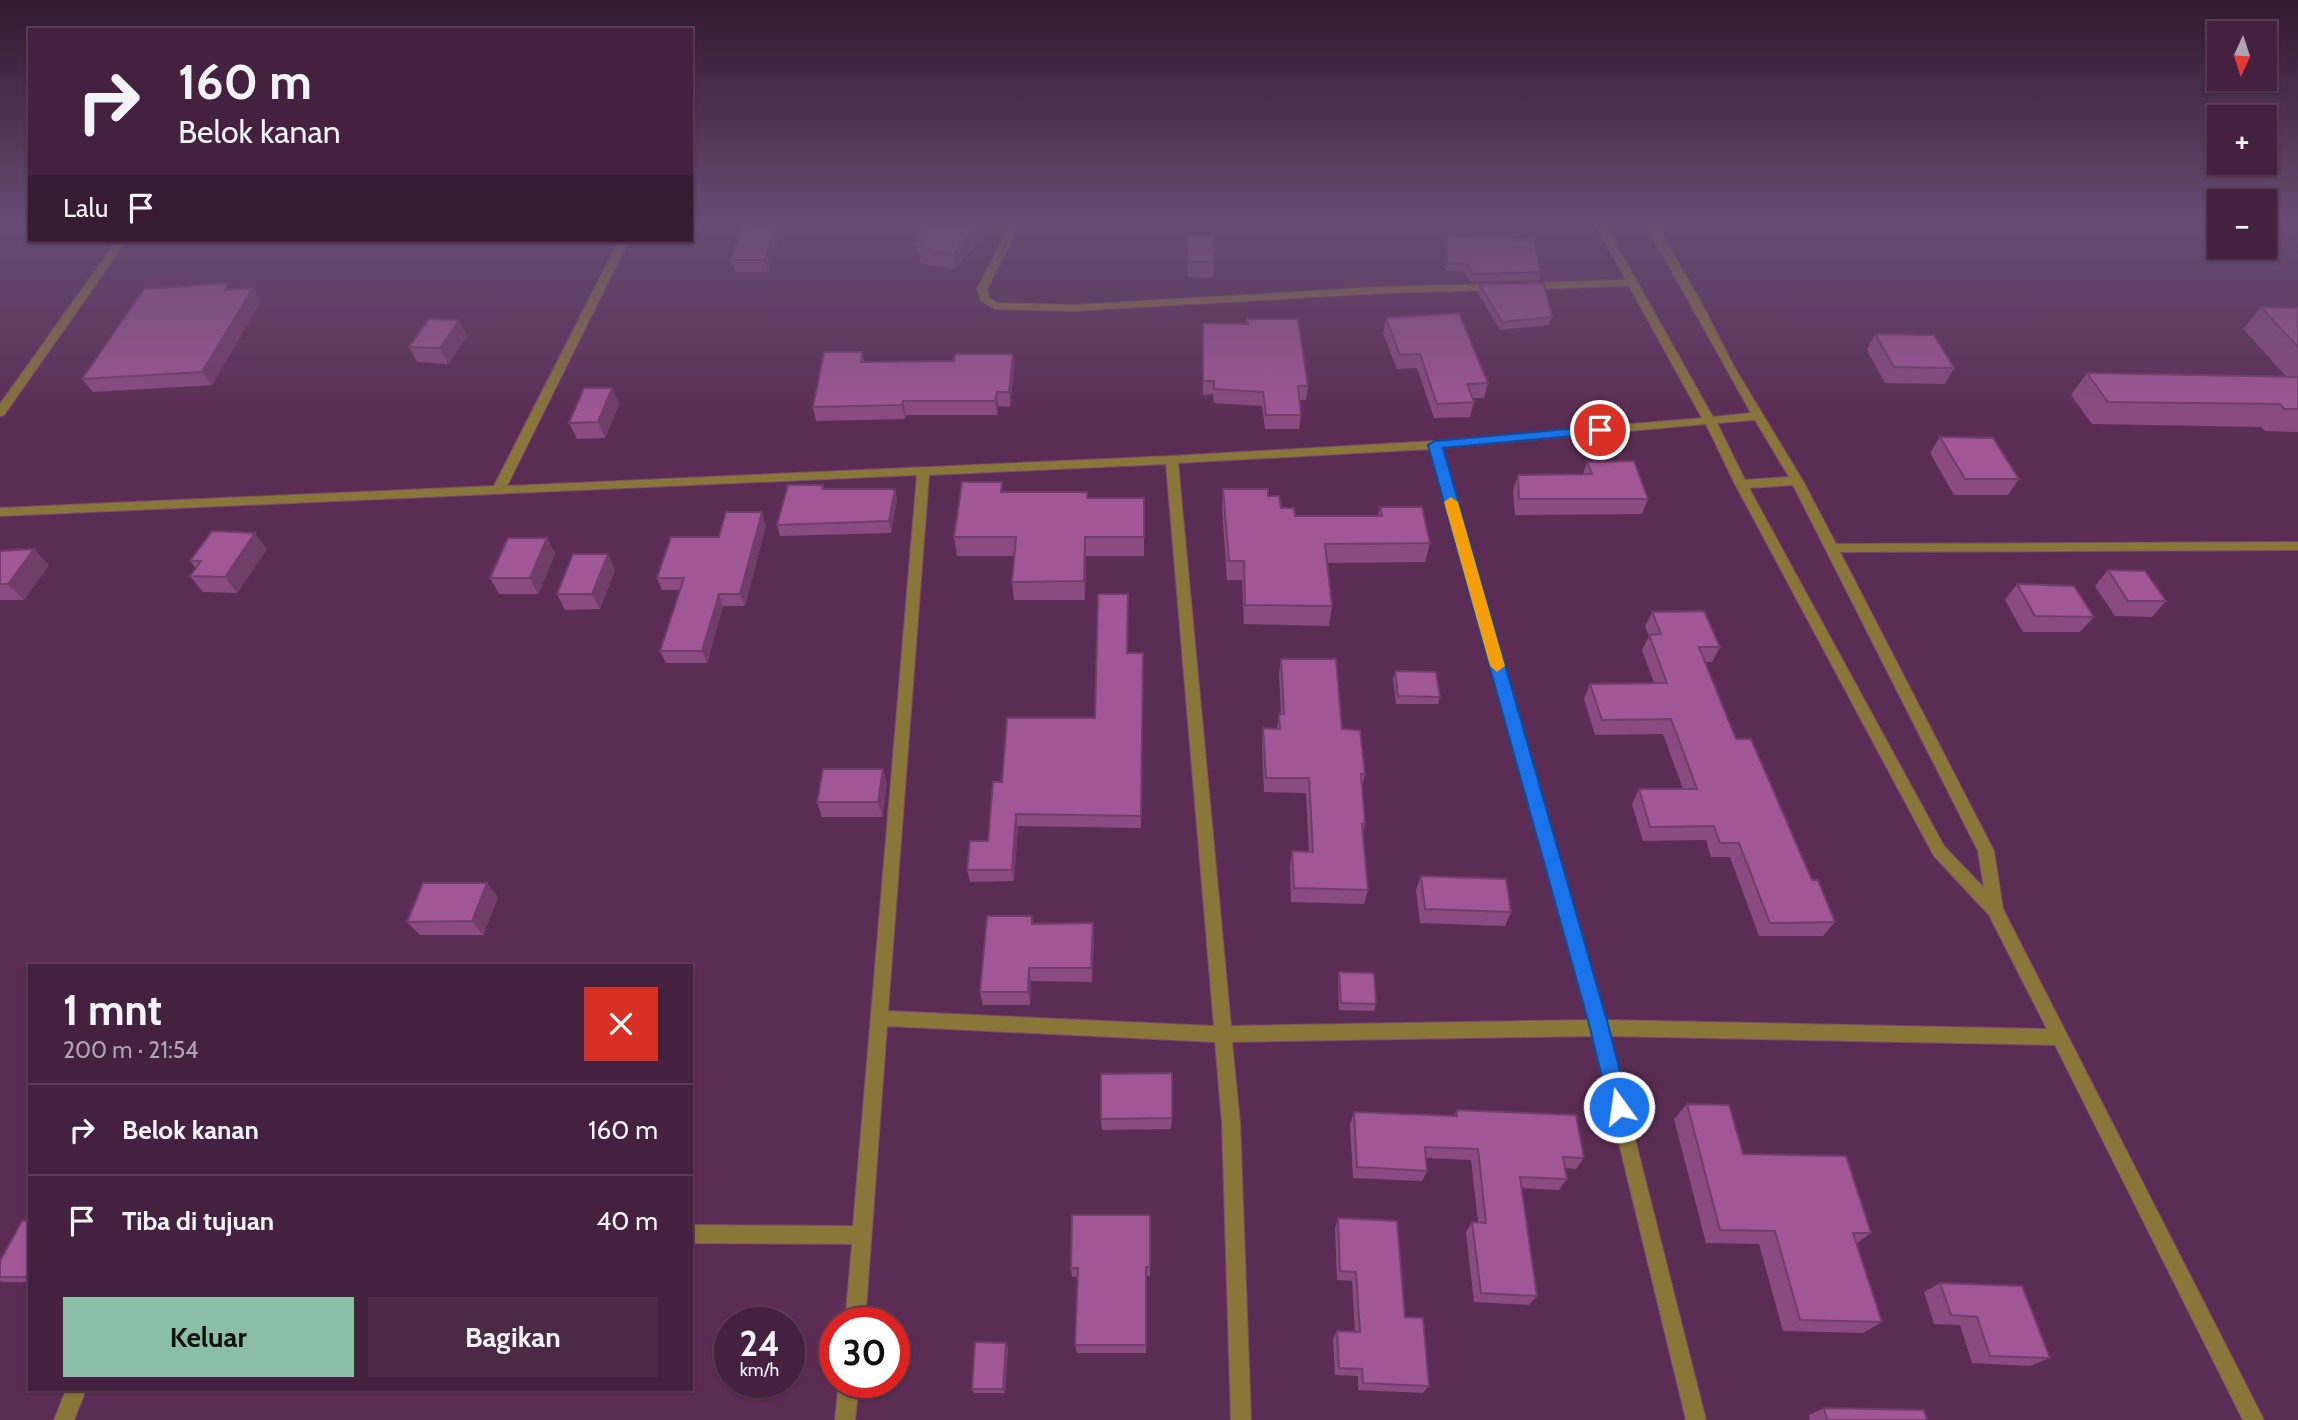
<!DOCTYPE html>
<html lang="id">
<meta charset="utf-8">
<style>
:root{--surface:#44223f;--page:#4b2a46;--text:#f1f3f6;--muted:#afa4b0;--line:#5c3f59;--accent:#8abfa5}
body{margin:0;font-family:Cabin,sans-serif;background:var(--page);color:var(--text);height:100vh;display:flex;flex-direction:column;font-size:26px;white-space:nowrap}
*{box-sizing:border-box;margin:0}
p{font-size:23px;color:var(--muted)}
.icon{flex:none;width:38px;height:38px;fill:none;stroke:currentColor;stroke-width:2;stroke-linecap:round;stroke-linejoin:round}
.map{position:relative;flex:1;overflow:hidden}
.side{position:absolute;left:28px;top:964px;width:665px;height:427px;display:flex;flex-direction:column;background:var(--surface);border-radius:0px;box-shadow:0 2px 5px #0004,0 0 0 2px var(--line)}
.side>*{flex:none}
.guide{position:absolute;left:28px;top:28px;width:665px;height:214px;border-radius:0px;box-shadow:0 2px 5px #0004,0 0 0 2px var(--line);background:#44223f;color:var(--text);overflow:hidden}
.needle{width:46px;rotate:183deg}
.controls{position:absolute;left:2207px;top:21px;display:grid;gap:14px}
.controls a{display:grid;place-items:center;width:70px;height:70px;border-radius:0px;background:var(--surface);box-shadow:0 2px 5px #0004,0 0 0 2px var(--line);font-size:35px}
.speed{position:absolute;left:714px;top:1307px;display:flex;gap:14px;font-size:35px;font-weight:700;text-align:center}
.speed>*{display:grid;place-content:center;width:91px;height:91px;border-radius:50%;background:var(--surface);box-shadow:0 2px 5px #0004,0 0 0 2px var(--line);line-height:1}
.speed small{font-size:18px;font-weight:400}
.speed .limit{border:10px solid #d22;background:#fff;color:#111}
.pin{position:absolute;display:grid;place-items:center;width:60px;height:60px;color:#fff;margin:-30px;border:4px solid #fff;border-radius:50%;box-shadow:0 2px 7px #0007}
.me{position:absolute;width:77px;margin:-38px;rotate:346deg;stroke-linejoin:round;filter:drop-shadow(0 0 5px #0008)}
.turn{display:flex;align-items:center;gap:24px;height:147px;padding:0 35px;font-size:32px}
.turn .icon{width:91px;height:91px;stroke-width:2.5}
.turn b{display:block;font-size:49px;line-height:60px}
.then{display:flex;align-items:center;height:66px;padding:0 35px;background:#0003;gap:14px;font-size:26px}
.round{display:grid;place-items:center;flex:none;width:74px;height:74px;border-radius:0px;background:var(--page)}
.overview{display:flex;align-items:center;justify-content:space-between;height:119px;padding:0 35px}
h1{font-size:42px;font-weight:800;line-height:52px}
.button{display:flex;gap:14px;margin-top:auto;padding:14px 35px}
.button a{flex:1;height:80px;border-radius:0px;background:var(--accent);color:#111;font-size:28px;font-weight:800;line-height:80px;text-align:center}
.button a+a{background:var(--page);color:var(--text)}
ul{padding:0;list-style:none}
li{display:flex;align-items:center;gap:21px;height:91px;padding:0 35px;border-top:2px solid var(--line)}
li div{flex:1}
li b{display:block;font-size:26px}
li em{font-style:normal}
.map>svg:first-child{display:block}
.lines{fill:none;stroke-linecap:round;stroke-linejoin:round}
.minor-casing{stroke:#784d71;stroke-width:2}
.minor{fill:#897639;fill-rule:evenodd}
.wall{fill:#8a4b81}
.shaded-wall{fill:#713d69}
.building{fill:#a15796;stroke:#713d69;stroke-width:2}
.route{fill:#1a73e8;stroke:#114b97;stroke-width:2}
.slow{fill:#f59e0b}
</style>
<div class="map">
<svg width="2298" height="1420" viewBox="0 0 2298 1420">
<rect width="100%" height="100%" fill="#5b2d54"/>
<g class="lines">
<g class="minor-casing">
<g id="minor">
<polygon points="1011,223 1021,223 987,289 990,298 997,303 1074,305 1382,287 1496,284 1501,287 1496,290 1382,293 1074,311 995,309 981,301 977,289"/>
<path d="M 1594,223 L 1604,223 L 1713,417 L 1751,413 L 1645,223 L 1655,223 L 1701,302 L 1733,365 L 1803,481 L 1836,544 L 2298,542 L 2298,550 L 1840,552 L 1994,851 L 2003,909 L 2264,1420 L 2243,1420 L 2055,1045 L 1609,1036 L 1706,1420 L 1686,1420 L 1593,1036 L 1232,1042 L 1240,1122 L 1251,1420 L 1231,1420 L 1222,1122 L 1215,1042 L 887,1026 L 865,1323 L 845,1323 L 852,1244 L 691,1243 L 691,1225 L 853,1226 L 917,475 L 0,516 L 0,508 L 494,486 L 619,240 L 629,240 L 507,486 L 1172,456 L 1435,441 L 1702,418 L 1629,286 L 1527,289 L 1522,286 L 1527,283 L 1626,280 ZM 1755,420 L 1789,477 L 1745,480 L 1717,423 ZM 1706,424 L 1735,484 L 1934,856 L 1989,915 L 2047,1029 L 1605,1020 L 1442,448 ZM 1430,449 L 1588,1020 L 1231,1026 L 1178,463 ZM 1166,464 L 1214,1026 L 888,1011 L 929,475 ZM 1793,485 L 1978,851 L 1984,888 L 1944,846 L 1749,488 Z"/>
<polygon points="117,240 127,240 4,415 0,416 0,404"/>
<polygon points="839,1382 859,1382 855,1420 835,1420"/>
<polygon points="66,1390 86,1390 74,1420 54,1420"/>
</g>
</g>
<use href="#minor" class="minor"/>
</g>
<g class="wall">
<polygon points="0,223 27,223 23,228 0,230"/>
<polygon points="748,223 783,223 768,272 735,272 731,260"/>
<polygon points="926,223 985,223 986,231 955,270 920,263 919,253 916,252 914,237"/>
<polygon points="1188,236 1214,262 1213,278 1187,277"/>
<polygon points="1446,236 1541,272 1539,280 1471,282 1465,272 1446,271 1445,244"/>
<polygon points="1480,285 1552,317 1549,325 1500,330 1478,293"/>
<polygon points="233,289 261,301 212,385 93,392 82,379"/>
<polygon points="2261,307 2298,308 2298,432 2265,431 2261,427 2092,424 2071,395 2087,373 2286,376 2243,329"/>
<polygon points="1386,318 1488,383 1484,398 1472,398 1474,402 1470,417 1434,418 1417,368 1397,369 1383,333"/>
<polygon points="1247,319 1308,386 1306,400 1299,400 1301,415 1299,429 1265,429 1262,406 1214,403 1213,394 1203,395 1203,323 1247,324"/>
<polygon points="1875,334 1954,368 1945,384 1885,383 1867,350"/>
<polygon points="467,336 448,364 417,362 409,347"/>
<polygon points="862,352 864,362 954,361 1013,354 1014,369 1010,407 998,406 997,415 906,415 905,419 816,421 813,407"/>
<polygon points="612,388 619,404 605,438 577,439 569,423"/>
<polygon points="1940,437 2019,479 2008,495 1954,495 1930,453"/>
<polygon points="1587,462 1648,499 1642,514 1515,515 1513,491 1518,475 1583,474"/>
<polygon points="823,485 824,489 895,489 897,500 891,533 780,536 777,525"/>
<polygon points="1223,489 1268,496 1281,508 1295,516 1378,516 1380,507 1430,543 1425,562 1327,563 1332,606 1329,626 1244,624 1242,580 1227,580 1222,508"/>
<polygon points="1003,492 1088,498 1144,498 1144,556 1086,556 1085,600 1014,600 1012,582 1014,556 957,556 954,537"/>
<polygon points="766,525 745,606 723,606 707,663 666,663 660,651 680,590 662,590 657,578 719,537"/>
<polygon points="547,538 555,554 538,594 499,594 490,578"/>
<polygon points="267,549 237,593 203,592 190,576 196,568 190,561"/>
<polygon points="0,551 49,565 24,600 0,600"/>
<polygon points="615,570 600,609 565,610 557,594"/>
<polygon points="2108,570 2166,601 2152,617 2115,616 2095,586"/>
<polygon points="2017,584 2094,617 2080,632 2023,632 2005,600"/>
<polygon points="1652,612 1720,647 1712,662 1705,662 1736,739 1835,922 1823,936 1759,936 1730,857 1711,857 1706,840 1643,841 1632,804 1639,789 1683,789 1663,734 1595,735 1584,699 1590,684 1654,683 1642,650 1649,636 1645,627"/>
<polygon points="1128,653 1143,653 1141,828 1018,826 1014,881 970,882 967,870 988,841 1002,782 1095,718"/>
<polygon points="1281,659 1342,729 1365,774 1362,786 1365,824 1363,833 1368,890 1364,904 1291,902 1290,866 1292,851 1309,852 1306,793 1264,792 1262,744 1263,728 1277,729 1279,714 1281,714 1279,674"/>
<polygon points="1395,671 1440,697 1438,704 1396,704 1393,679"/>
<polygon points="883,769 887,784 882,817 822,817 817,802"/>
<polygon points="1421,876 1511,912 1505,926 1420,923 1416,890"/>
<polygon points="498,897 483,935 420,935 407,922"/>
<polygon points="1033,923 1093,923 1094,937 1092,982 1031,981 1030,1005 983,1005 980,992"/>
<polygon points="1339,972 1376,1004 1374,1011 1339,1010 1338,979"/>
<polygon points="1687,1104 1743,1154 1871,1233 1857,1243 1882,1322 1863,1333 1783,1331 1759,1244 1706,1243 1674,1119"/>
<polygon points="1457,1110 1584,1158 1576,1169 1565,1168 1567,1179 1559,1190 1521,1188 1537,1296 1529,1305 1474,1302 1466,1232 1472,1222 1478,1222 1471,1160 1426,1158 1427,1171 1422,1181 1353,1178 1350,1124 1354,1112 1454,1116"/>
<polygon points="1172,1118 1171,1129 1102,1130 1101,1119"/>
<polygon points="1150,1215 1150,1276 1146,1276 1146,1353 1077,1353 1075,1345 1077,1277 1072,1277 1071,1268"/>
<polygon points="1338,1218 1405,1317 1429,1386 1423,1393 1358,1390 1358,1376 1335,1375 1333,1339 1337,1331 1355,1332 1352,1281 1337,1280 1335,1228"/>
<polygon points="30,1221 30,1282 3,1282 0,1281 0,1261"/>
<polygon points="1940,1283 2050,1358 2030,1366 1972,1363 1960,1325 1934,1324 1924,1292"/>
<polygon points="1008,1347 1005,1393 974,1393 972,1389"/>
<polygon points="1824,1408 1927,1420 1810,1420 1809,1415"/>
</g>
<g class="shaded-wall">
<polygon points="19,223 27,223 23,228"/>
<polygon points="776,223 783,223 768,272 765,260"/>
<polygon points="978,223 985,223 986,231 955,270 953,255"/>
<polygon points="253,288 261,301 212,385 202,372"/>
<polygon points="459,320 467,336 448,364 440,348"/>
<polygon points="1013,354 1014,369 1010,407 1009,392"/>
<polygon points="612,388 619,404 605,438 598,422"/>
<polygon points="997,392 998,406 997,415 995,401"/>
<polygon points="903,401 906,415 905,419 902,405"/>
<polygon points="895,489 897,500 891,533 889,521"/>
<polygon points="762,512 766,525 745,606 740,594"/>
<polygon points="255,533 267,549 237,593 225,577"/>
<polygon points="1085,537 1086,556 1085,600 1084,581"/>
<polygon points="547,538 555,554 538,594 530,578"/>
<polygon points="34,549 49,565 24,600 8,584"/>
<polygon points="608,554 615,570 600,609 592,594"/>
<polygon points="719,594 723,606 707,663 702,651"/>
<polygon points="883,769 887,784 882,817 878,802"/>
<polygon points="1016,814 1018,826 1014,881 1012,870"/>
<polygon points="487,883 498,897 483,935 472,921"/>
<polygon points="1093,923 1094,937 1092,982 1091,968"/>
<polygon points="1029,968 1031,981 1030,1005 1028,992"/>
<polygon points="1006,1343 1008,1347 1005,1393 1003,1389"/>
</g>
<g class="building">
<polygon points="748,223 776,223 765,260 731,260 743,227"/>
<polygon points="926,223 978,223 953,255 918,247 925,239 914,237"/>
<rect x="1188" y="236" width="26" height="26"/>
<polygon points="1446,236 1534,240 1541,272 1473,274 1467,264 1447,263"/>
<polygon points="229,283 225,290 253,288 202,372 82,379 144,289"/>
<polygon points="1544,283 1552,317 1502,322 1480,285"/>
<polygon points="2261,307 2298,308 2298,347"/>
<polygon points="1459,313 1488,383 1467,384 1474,402 1437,404 1420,354 1400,355 1386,318"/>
<polygon points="429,319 459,320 440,348 409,347"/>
<polygon points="1247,319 1298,319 1308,386 1298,386 1301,415 1266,415 1263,392 1214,389 1214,381 1203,381 1203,323 1248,324"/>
<polygon points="1875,334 1934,335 1954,368 1894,367"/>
<polygon points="824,352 862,352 861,362 954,361 955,354 1013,354 1009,392 997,392 995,401 903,401 902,405 813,407"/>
<polygon points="2087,373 2298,377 2298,409 2284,409 2280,404 2108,402"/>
<polygon points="584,388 612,388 598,422 569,423"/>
<polygon points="1940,437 1993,438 2019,479 1965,479"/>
<polygon points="1634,461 1648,499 1519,499 1518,475 1592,474 1587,462"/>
<polygon points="962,482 1002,482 1001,492 1087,492 1087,498 1144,498 1144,537 1085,537 1084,581 1012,582 1016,537 954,537"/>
<polygon points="788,485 823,485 822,489 895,489 889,521 777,525"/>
<polygon points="1223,489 1268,489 1268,496 1279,496 1281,508 1294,508 1295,516 1382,516 1380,507 1422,507 1430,543 1325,544 1332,606 1245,605 1244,561 1229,561"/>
<polygon points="726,512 762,512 740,594 719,594 702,651 660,651 684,578 657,578 671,537 719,537"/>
<polygon points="212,531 255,533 225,577 190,576 201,561 190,561"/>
<polygon points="508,538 547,538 530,578 490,578"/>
<polygon points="34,549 8,584 0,584 0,551"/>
<polygon points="573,554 608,554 592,594 557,594"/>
<polygon points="2108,570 2145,571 2166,601 2128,601"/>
<polygon points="2017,584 2074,586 2094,617 2035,616"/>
<polygon points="1098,594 1128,594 1127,653 1143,653 1141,816 1016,814 1012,870 967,870 970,841 988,841 993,782 1002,782 1007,718 1095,718"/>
<polygon points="1704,611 1720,647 1699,647 1736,739 1751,739 1812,880 1818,880 1835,922 1770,923 1739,843 1720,843 1714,826 1650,827 1639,789 1697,789 1671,719 1602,720 1590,684 1667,683 1649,635 1661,634 1652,612"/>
<polygon points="1281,659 1336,659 1342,729 1360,730 1365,774 1361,774 1365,824 1362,824 1368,890 1294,888 1292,851 1313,852 1309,778 1266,778 1263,728 1280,729 1279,714 1284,714"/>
<polygon points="1395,671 1436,672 1440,697 1398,696"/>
<polygon points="823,769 883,769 878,802 817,802"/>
<polygon points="1421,876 1506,879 1511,912 1425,909"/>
<polygon points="423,883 487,883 472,921 407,922"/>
<polygon points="987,916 1032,916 1032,924 1093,923 1091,968 1029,968 1028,992 980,992"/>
<polygon points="1339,972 1374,973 1376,1004 1341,1003"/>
<polygon points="1172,1073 1172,1118 1101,1119 1101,1074"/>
<polygon points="1687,1104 1729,1105 1743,1154 1846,1156 1871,1233 1853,1233 1882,1322 1800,1320 1775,1231 1720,1230"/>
<polygon points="1457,1110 1576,1115 1584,1158 1563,1157 1567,1179 1520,1177 1537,1296 1481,1293 1472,1222 1486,1223 1478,1149 1425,1147 1427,1171 1357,1167 1354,1112 1457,1116"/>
<polygon points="1072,1215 1150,1215 1150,1267 1146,1267 1146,1345 1075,1345 1078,1268 1071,1268"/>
<polygon points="1338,1218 1397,1221 1405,1317 1423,1318 1429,1386 1363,1383 1362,1369 1339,1368 1337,1331 1360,1332 1356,1272 1340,1271"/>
<polygon points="22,1221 30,1221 30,1277 0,1277 0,1261"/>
<polygon points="1940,1283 2022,1286 2050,1358 1990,1356 1977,1317 1951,1315"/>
<polygon points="975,1342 1006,1343 1003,1389 972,1389"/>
<polygon points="1824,1408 1924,1410 1927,1420 1827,1420"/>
</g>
<linearGradient id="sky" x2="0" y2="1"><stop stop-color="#32192e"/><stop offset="0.53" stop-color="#664c72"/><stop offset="1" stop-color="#664c72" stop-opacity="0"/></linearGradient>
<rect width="2298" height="422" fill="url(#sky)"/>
<polygon class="route" points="1600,426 1605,427 1605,433 1443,448 1609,1028 1629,1107 1626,1114 1619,1116 1612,1114 1609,1107 1590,1028 1428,445 1435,441"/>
<polygon class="slow" points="1451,497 1458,502 1505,666 1497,672 1490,666 1444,502"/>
</svg>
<div class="controls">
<a><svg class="needle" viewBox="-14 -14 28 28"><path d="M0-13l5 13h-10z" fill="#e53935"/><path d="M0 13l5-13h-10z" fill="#afa4b0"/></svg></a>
<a>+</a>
<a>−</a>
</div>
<div class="speed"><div>24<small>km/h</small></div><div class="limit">30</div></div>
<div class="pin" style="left:1600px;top:430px;background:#d93025"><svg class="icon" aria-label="arrive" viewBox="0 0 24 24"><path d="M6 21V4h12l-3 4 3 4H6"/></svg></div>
<svg class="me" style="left:1619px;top:1107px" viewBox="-20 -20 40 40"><circle r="17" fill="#1a73e8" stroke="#fff" stroke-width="3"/><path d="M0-11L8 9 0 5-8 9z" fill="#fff"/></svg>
<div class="guide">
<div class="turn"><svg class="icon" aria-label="right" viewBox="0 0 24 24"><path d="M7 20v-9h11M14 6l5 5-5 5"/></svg><div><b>160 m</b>Belok kanan</div></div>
<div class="then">Lalu<svg class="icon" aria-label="arrive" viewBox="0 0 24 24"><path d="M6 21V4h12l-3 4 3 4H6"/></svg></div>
</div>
<section class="side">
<div class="overview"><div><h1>1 mnt</h1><p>200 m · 21:54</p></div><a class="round" style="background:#d93025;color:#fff"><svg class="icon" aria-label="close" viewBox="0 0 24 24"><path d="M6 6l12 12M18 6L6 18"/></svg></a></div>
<ul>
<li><svg class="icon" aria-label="right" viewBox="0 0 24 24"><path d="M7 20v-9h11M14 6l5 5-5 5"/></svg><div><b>Belok kanan</b></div><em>160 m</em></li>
<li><svg class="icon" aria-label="arrive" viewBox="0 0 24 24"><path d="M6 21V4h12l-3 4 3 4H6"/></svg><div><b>Tiba di tujuan</b></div><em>40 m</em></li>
</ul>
<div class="button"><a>Keluar</a><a>Bagikan</a></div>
</section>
</div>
